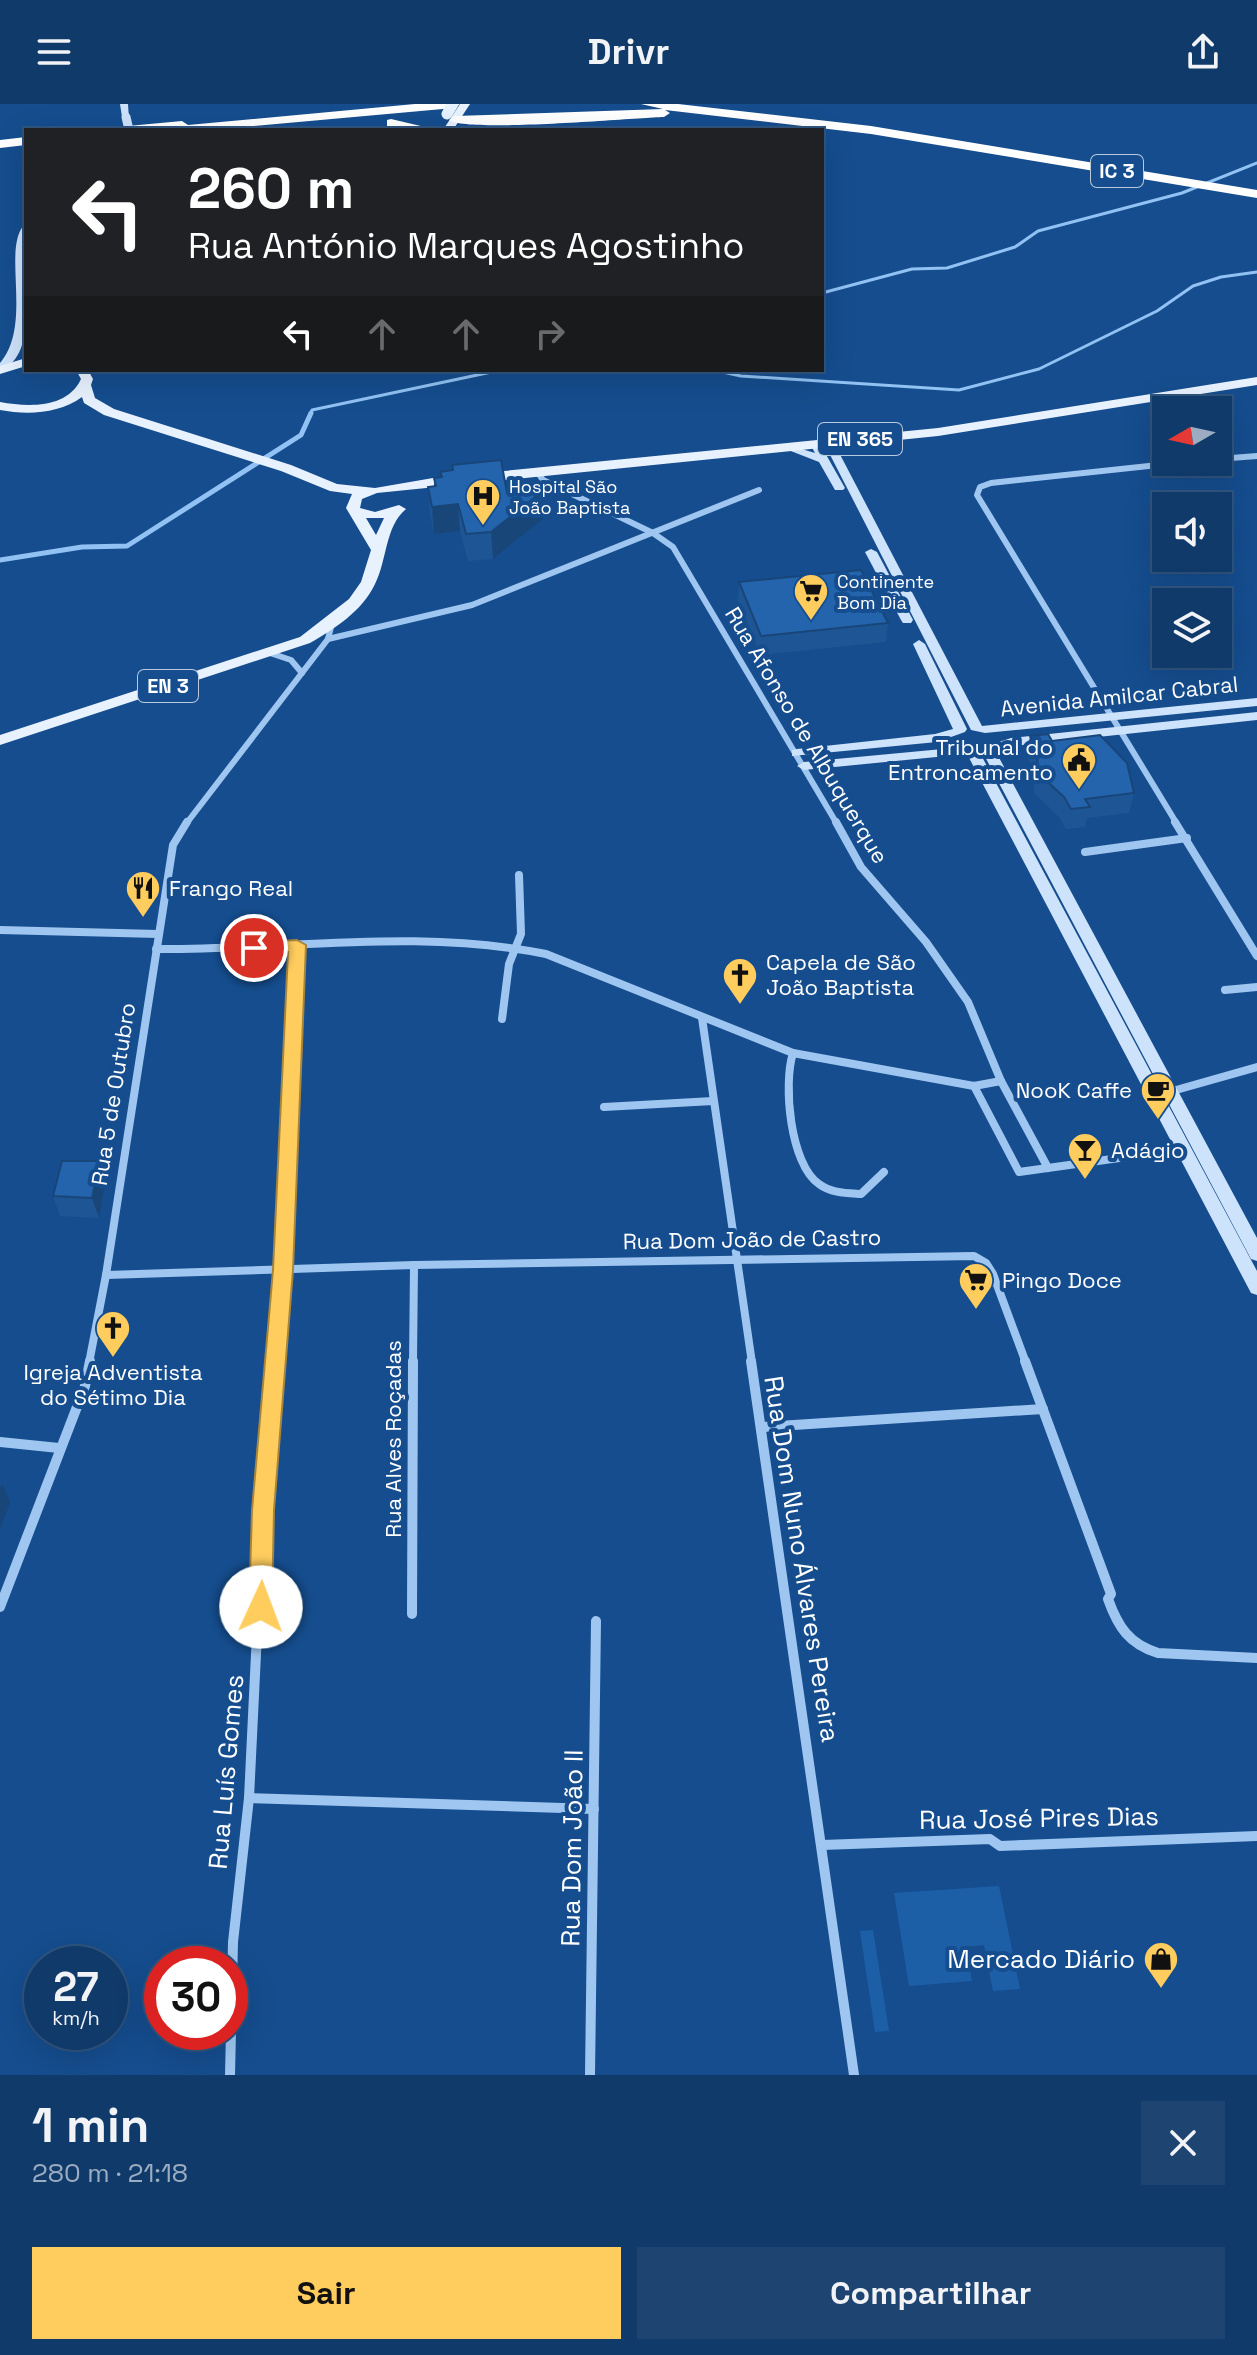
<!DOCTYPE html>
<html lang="pt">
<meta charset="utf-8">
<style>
:root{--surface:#103a6a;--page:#1e4572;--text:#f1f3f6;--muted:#9cadc1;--line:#30547e;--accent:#ffcc5e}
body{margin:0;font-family:"Space Grotesk",sans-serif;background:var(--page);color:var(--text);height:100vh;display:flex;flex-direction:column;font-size:30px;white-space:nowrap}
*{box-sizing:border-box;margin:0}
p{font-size:26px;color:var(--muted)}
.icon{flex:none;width:44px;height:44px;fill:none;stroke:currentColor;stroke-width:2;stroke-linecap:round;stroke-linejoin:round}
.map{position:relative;height:1971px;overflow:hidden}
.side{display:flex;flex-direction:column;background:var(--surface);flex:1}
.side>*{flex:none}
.hud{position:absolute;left:24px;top:24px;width:800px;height:244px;border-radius:0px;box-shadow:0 8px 32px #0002,0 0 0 2px var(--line);background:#202124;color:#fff;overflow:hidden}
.needle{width:52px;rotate:261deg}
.controls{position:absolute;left:1152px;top:292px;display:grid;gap:16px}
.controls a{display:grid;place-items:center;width:80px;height:80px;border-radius:0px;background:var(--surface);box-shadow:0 8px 32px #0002,0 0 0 2px var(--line);font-size:40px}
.speed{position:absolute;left:24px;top:1842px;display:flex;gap:16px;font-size:40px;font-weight:700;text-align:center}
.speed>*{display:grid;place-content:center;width:104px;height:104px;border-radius:50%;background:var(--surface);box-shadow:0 8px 32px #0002,0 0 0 2px var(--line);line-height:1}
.speed small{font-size:20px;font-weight:400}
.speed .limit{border:12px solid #d22;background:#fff;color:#111}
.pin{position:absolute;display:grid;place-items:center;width:68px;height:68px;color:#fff;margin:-34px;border:4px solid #fff;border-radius:50%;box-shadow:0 2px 8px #0007}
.me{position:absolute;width:88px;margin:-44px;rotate:2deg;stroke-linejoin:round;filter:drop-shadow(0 0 6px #0008)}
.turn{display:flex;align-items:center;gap:28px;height:168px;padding:0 32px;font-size:36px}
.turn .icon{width:104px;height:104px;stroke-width:2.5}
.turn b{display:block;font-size:56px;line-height:68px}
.lanes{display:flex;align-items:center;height:76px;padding:0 32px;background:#0003;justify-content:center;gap:40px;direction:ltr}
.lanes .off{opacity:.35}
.round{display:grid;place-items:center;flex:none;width:84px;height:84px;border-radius:0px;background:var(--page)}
.overview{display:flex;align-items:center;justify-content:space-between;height:136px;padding:0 32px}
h1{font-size:48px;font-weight:800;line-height:60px}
.primary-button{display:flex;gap:16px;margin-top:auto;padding:16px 32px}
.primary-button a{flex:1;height:92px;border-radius:0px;background:var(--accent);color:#111;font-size:32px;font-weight:800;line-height:92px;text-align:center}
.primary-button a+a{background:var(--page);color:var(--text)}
header{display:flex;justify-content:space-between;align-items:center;height:104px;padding:0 32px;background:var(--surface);font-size:36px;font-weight:800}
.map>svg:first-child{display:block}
.green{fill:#1d5fa7}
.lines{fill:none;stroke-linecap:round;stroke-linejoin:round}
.stream-far1{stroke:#91c2f3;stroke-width:3}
.stream{stroke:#91c2f3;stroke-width:5}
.street-far2{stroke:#9fc6f0;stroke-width:6}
.street-far1{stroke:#9fc6f0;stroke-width:8}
.street{stroke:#9fc6f0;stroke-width:10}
.secondary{fill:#cde2fb;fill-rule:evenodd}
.primary{fill:#e8f2ff;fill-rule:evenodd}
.highway{fill:#fff;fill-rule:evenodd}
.secondary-bridge{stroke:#cde2fb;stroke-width:9}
.primary-bridge{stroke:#e8f2ff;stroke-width:11}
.wall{fill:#1e5695}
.shaded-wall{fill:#184679}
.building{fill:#2364ad;stroke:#184679;stroke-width:2}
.route{fill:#ffcc5e;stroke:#a6853d;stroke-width:2}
.labels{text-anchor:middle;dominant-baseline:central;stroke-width:8;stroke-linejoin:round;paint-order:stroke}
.far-poi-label{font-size:18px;fill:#fff;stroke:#154d8e;text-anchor:start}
.shield{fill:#154d8e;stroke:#b9cadd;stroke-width:2}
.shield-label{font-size:20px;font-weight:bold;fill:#fff}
.street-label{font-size:22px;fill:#fff;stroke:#154d8e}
.poi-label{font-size:22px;fill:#fff;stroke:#154d8e;text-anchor:start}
.near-street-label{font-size:26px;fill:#fff;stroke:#154d8e}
.near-poi-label{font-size:26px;fill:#fff;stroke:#154d8e;text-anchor:end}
</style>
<header><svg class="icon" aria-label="menu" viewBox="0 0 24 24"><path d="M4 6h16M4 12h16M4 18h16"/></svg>Drivr<svg class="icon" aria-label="share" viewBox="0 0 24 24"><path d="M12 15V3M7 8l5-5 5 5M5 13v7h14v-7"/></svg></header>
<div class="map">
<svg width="1257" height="1971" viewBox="0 0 1257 1971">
<rect width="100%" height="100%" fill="#154d8e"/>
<g class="green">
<polygon points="999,1782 1020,1885 993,1887 984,1841 966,1843 972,1877 909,1882 894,1789"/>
<polygon points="873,1826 889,1927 875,1928 860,1827"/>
</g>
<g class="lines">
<g class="stream-far1">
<polyline points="822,189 912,165 947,164 1015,143 1038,127 1182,89 1257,59"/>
<polyline points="713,266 741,272 959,286 1039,265 1157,207 1193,182 1221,173 1257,168"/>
<polyline points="310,311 312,306 501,266"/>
</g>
<polyline class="stream" points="0,456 82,443 127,442 301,331 311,309"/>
<g class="street-far2">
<polyline points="1218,355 1257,352"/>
<polyline points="538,369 543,376 653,429 673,443 837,720"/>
<polyline points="328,535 472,501 759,386"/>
<polyline points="270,549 291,556 302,569"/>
<polyline points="186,720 328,535 332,519"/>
<polyline points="1177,720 977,391 980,383 991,379 1186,358"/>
</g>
<g class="street-far1">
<polyline points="836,718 861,763 926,838 968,898 1001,977"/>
<polyline points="1175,718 1257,852"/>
<polyline points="1085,748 1187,734"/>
<polyline points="0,826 158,830"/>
<path d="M 156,845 C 287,846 417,824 546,850 L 793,949 L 974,982 L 1001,977 L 1048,1064"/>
<polyline points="1225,886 1257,883"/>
<polyline points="702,914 752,1259"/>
<polyline points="502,915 509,860 521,830 519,771"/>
<path d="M 793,949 C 783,980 790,1060 819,1080 C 831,1089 846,1089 861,1090 L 884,1068"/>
<polyline points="974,982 1019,1068 1184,1045"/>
<polyline points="1169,988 1257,963"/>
<polyline points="604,1003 713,997"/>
<polyline points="106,1171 414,1161 974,1152 986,1159 993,1170 1026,1259"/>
<polyline points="89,1259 106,1171 173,741 187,718"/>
<polyline points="275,1259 283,1166 297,841"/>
<polyline points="413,1259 414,1161"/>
</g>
<g class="street">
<polyline points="751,1257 854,1971"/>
<path d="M 1025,1257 L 1111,1490 L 1108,1495 C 1118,1523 1129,1540 1158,1549 L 1257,1554"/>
<polyline points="763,1323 1043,1305"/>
<polyline points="0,1338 59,1344"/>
<polyline points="0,1503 85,1282 90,1257"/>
<polyline points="412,1510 413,1257"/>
<polyline points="249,1694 594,1705"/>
<polyline points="822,1741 990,1735 1000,1742 1257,1732"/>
<polyline points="230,1971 233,1838 249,1694 263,1406 275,1257"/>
<polyline points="590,1971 596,1517"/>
</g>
<g class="secondary">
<polygon points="120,0 128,0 129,15 122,13"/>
<path d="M 26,119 C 26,132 22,144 22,157 C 22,192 39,247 0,268 L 0,259 C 34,219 0,142 26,119 Z"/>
<polygon points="815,337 820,340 845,384 843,386 835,386 819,358 783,344 788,341 815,349 810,340"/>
<polygon points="825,337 834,339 982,622 1257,594 1257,602 985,629 971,626 824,339"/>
<polygon points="871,445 877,448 913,516 911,519 903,519 901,516 865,448"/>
<polygon points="919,536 925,540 967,625 965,628 937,638 792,652 792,646 797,645 935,630 953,625 913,540"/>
<polygon points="1257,608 1257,616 1013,642 996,648 1257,1134 1257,1157 1251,1155 982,647 990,641 1011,634"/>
<polygon points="964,643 980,649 1257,1167 1257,1191 1251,1189 967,650 804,666 797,662 804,658"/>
</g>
<g class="primary">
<polygon points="460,0 470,0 453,26 443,26"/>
<polygon points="26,254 26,262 0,270 0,262"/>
<path d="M 76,266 L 88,266 L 93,275 L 91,281 L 95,294 L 114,305 L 291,361 L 337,380 L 375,384 L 433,374 L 938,324 L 1257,273 L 1257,281 L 938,332 L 377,389 L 362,395 L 360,404 L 375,408 L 399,401 L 406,405 C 385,422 387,457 375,480 C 362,507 336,524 310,539 L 0,641 L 0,631 L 300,533 L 349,495 L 361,478 L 371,446 L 346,404 L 352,390 L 330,387 L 281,367 L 104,311 L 84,299 L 82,293 C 59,310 27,311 0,306 L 0,298 C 28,303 67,305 81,275 ZM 366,414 L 384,414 L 376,431 Z"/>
</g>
<g class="highway">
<polygon points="415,0 460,0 454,4 208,26 122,26 128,22 182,17 188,21"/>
<path d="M 641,0 L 678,0 L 871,22 L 1257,86 L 1257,94 L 871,30 L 665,6 L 670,9 L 664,13 C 630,14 468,29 449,16 L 455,12 L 663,5 Z"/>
<polygon points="391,15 425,23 427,26 387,22 387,16"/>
<polygon points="26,33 26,41 0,44 0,36"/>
</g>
<polyline class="secondary-bridge" points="126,13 129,26"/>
<polyline class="primary-bridge" points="447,10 453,0"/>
</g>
<g class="wall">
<polygon points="440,368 507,389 544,414 493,455 468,457 460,427 434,430 430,410 428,383 434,382 434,374 441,373"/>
<polygon points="739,478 888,519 886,538 760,551 738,497"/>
<polygon points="1030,632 1052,637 1134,689 1129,709 1087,714 1085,723 1066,725 1059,713 1034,689 1033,664 1026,651"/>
<polygon points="106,1076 99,1114 60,1112 53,1092"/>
</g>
<g class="shaded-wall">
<polygon points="543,387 544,414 493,455 491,428"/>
<polygon points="458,400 460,427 434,430 432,403"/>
<polygon points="100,1057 106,1076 99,1114 92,1094"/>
<polygon points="2,1380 10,1398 0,1426 0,1384"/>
</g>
<g class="building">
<polygon points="501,356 507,389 543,387 491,428 466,430 458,400 432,403 428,383 436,382 434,374 442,373 440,368 453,366 452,361"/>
<polygon points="861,466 888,519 761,532 739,478"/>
<polygon points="1048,630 1052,637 1100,631 1127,659 1134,689 1085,695 1090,703 1071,705 1064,693 1038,669 1037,644 1030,632"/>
<polygon points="62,1057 100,1057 92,1094 53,1092"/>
</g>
<polygon class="route" points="297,836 306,841 293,1166 274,1406 272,1503 269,1511 261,1514 253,1511 249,1503 252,1406 273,1166 288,848 254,850 246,844 254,838"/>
<defs>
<g id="hospital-pin" transform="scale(1.8)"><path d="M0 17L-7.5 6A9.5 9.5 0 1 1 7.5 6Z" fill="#ffcc5e" stroke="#154d8e"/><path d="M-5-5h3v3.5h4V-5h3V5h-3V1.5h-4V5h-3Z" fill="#111"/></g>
<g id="supermarket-pin" transform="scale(1.8)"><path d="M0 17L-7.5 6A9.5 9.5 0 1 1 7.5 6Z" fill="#ffcc5e" stroke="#154d8e"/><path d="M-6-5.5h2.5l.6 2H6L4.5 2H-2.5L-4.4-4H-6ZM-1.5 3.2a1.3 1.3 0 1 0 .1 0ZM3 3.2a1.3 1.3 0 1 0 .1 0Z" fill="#111"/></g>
<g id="civic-pin" transform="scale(1.8)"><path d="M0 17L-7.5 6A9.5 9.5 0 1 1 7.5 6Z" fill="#ffcc5e" stroke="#154d8e"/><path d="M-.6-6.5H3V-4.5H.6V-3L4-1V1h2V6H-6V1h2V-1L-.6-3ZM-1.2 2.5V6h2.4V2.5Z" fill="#111"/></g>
<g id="restaurant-pin" transform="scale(1.8)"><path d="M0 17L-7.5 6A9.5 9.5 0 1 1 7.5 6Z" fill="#ffcc5e" stroke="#154d8e"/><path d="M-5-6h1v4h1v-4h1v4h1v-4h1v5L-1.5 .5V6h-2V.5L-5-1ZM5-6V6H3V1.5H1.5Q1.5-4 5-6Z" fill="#111"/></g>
<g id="church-pin" transform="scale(1.8)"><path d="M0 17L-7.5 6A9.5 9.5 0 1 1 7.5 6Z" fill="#ffcc5e" stroke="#154d8e"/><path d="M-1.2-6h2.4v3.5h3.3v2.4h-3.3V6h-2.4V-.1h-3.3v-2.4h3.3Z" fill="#111"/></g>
<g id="cafe-pin" transform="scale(1.8)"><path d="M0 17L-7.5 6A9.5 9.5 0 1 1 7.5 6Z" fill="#ffcc5e" stroke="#154d8e"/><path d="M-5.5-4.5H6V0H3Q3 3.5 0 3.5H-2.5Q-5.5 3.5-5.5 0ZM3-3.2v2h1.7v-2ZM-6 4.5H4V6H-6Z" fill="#111"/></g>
<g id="bar-pin" transform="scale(1.8)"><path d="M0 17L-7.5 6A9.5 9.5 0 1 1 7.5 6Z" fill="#ffcc5e" stroke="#154d8e"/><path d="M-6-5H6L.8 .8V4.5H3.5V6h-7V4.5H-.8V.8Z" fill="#111"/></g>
<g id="shop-pin" transform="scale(1.8)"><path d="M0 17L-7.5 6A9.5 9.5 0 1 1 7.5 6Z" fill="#ffcc5e" stroke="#154d8e"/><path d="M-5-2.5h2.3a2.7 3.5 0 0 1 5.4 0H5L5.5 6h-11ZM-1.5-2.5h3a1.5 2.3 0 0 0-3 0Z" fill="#111"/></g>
</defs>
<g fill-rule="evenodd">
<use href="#hospital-pin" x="483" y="392"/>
<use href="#supermarket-pin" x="811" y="487"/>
<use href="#civic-pin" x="1079" y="656"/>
<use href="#restaurant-pin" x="143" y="784"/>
<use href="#church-pin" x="740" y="871"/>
<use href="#cafe-pin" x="1158" y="986"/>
<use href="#bar-pin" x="1085" y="1046"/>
<use href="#supermarket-pin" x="976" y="1176"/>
<use href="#church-pin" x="113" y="1224"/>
<use href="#shop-pin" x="1161" y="1855"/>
</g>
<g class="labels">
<g class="far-poi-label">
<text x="509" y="382">Hospital São<tspan x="509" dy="21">João Baptista</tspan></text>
<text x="837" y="477">Continente<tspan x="837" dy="21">Bom Dia</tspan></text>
</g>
<g class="shield">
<rect x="1091" y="51" width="52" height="32" rx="6"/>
<rect x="818" y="319" width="84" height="32" rx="6"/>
<rect x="138" y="566" width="60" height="32" rx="6"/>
</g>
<g class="shield-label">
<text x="1117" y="67">IC 3</text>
<text x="860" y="335">EN 365</text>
<text x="168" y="582">EN 3</text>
</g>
<g class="street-label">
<text transform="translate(1119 592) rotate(-6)">Avenida Amilcar Cabral</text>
<text transform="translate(807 631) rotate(59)">Rua Afonso de Albuquerque</text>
<text transform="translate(113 990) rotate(-81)">Rua 5 de Outubro</text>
<text transform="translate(752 1135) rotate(-1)">Rua Dom João de Castro</text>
<text transform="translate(393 1335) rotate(-90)">Rua Alves Roçadas</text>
</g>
<g class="poi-label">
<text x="1053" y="643" text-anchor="end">Tribunal do<tspan x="1053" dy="25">Entroncamento</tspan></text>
<text x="169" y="784">Frango Real</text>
<text x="766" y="858">Capela de São<tspan x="766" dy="25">João Baptista</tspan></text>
<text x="1132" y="986" text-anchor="end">NooK Caffe</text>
<text x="1111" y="1046">Adágio</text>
<text x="1002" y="1176">Pingo Doce</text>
<text x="113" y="1268" text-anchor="middle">Igreja Adventista<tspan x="113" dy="25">do Sétimo Dia</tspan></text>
</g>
<g class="near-street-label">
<text transform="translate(802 1455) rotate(81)">Rua Dom Nuno Álvares Pereira</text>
<text transform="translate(226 1668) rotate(-85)">Rua Luís Gomes</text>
<text transform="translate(1039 1714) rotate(-1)">Rua José Pires Dias</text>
<text transform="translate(572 1744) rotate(-89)">Rua Dom João II</text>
</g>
<g class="near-poi-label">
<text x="1135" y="1855">Mercado Diário</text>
</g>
</g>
</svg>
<div class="controls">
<a><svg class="needle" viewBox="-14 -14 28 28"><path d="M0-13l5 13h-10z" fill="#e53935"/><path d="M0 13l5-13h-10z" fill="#9cadc1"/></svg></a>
<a><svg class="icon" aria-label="sound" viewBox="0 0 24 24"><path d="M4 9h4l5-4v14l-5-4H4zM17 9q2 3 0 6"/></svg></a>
<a><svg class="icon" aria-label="layers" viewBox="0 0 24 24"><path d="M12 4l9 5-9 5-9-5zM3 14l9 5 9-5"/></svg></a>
</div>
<div class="speed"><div>27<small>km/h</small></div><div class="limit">30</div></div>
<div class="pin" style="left:254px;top:844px;background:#d93025"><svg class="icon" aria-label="arrive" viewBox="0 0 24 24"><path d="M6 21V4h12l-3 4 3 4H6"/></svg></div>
<svg class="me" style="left:261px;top:1503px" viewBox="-20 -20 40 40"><circle r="19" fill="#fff"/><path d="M0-13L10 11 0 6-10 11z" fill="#ffcc5e"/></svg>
<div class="hud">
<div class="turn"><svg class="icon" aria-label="left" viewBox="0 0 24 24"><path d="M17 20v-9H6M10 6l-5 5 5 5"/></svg><div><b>260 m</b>Rua António Marques Agostinho</div></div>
<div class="lanes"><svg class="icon" aria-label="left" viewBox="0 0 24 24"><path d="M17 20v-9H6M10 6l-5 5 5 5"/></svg><svg class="icon off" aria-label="ahead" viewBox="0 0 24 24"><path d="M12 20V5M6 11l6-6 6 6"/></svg><svg class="icon off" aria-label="ahead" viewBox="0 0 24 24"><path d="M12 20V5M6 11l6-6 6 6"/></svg><svg class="icon off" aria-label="right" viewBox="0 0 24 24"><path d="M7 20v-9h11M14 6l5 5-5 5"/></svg></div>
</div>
</div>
<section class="side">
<div class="overview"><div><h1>1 min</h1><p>280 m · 21:18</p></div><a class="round"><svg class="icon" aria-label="close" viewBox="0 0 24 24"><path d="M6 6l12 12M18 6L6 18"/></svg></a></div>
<div class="primary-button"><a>Sair</a><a>Compartilhar</a></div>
</section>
